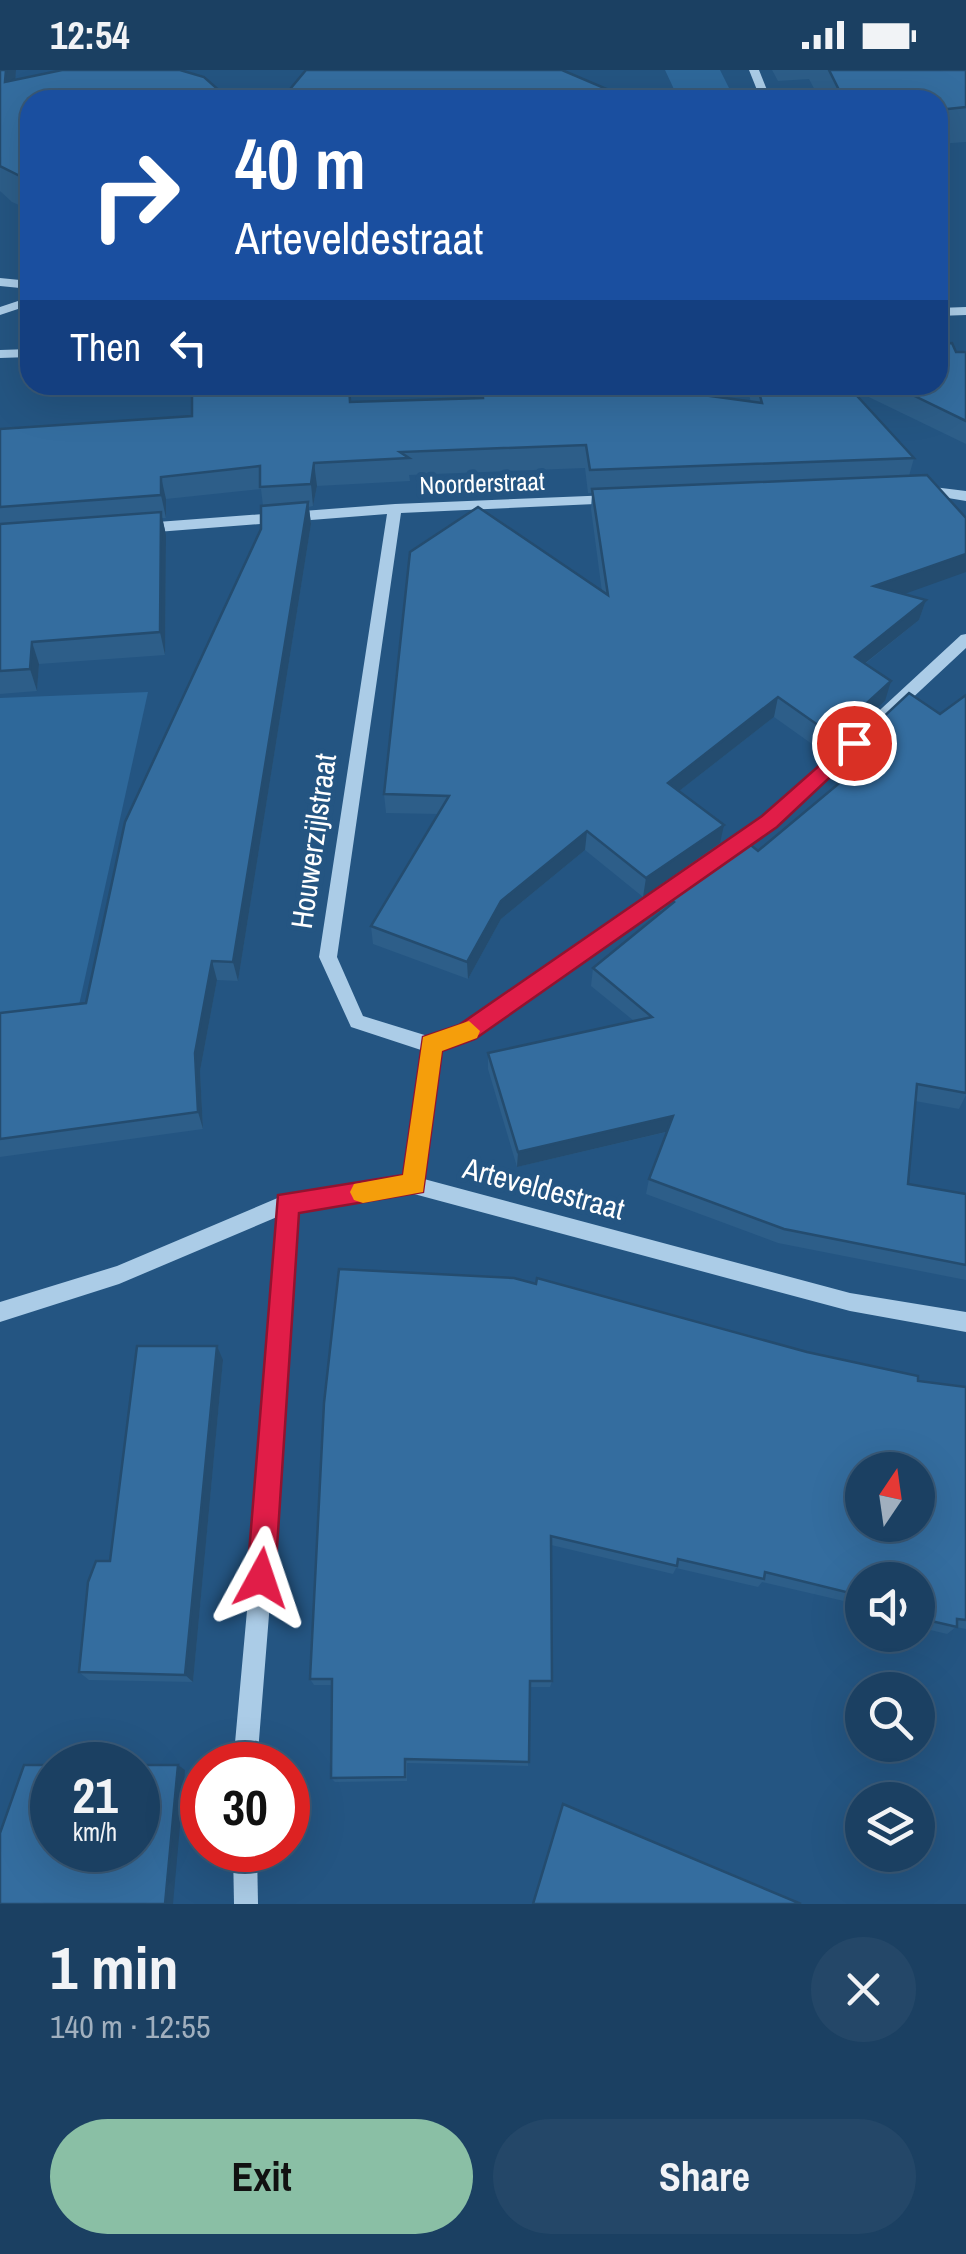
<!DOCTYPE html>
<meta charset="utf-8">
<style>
:root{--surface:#1b4062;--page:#244768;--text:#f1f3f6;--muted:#a0afbe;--line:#395977;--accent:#8abfa5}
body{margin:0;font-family:"Archivo Narrow",sans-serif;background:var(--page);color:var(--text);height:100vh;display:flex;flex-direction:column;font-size:38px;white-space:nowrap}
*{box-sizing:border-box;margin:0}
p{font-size:32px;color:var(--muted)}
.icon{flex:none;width:55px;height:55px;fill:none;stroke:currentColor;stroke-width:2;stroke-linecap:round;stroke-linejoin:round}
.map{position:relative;height:1834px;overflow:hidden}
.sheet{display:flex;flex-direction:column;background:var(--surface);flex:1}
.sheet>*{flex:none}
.guide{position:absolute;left:20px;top:20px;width:928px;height:305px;border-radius:30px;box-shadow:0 10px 40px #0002,0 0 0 2px var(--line);background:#1a4fa0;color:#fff;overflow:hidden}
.needle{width:65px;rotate:13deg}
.fabs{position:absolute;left:845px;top:1382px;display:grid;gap:20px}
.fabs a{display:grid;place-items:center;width:90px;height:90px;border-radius:50%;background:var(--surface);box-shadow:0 10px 40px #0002,0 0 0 2px var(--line);font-size:50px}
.speed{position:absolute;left:30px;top:1672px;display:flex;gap:20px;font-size:50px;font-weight:700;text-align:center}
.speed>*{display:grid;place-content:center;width:130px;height:130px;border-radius:50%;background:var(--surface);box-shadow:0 10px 40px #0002,0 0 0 2px var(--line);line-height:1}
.speed small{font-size:25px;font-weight:400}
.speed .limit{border:15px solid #d22;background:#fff;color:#111}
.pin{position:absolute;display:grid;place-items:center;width:85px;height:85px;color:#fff;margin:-42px;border:5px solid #fff;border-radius:50%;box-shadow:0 2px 10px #0007}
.me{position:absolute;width:110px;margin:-55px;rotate:5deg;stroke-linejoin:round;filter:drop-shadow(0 0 8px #0008)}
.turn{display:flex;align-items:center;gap:35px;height:210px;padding:0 50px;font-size:45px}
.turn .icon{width:130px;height:130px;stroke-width:2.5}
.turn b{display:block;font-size:70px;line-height:85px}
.then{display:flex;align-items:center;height:95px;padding:0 50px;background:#0003;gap:20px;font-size:38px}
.round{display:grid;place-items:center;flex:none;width:105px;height:105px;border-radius:52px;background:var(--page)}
.headline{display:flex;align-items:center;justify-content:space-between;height:170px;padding:0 50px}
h1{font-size:60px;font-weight:700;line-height:75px}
.action{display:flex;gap:20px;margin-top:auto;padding:20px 50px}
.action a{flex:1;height:115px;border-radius:60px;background:var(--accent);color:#111;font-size:40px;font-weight:700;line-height:115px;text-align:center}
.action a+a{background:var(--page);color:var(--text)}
.status{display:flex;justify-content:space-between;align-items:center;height:70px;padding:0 50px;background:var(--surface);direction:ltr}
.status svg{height:28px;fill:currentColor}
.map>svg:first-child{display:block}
.green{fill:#2e689a}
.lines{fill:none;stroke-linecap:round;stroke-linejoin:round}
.minor{fill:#abcce7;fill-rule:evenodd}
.wall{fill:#2d5e89}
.shaded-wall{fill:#244c6f}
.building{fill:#346d9f;stroke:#244c6f;stroke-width:2.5;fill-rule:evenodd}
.route{fill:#e11d48;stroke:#92132f;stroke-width:2.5}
.slow{fill:#f59e0b}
.labels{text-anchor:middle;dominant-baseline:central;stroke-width:10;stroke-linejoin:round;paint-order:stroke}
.far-street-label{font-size:25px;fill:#fff;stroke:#245582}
.street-label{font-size:30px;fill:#fff;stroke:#245582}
</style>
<div class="status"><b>12:54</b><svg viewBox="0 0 49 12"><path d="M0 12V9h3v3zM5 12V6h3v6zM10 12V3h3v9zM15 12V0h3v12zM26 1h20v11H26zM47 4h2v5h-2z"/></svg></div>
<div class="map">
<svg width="966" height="1834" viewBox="0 0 966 1834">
<rect width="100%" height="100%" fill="#245582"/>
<g class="green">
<polygon points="665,0 720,0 735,30 679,30"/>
<polygon points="148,622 79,935 0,945 0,628"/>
</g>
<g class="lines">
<g class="minor">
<polygon points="749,0 759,0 771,30 761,30"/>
<polygon points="0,208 30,211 30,219 0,216"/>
<polygon points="30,227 30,235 0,245 0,237"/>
<polygon points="966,237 966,245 938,246 938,238"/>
<polygon points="30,279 30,287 0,288 0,280"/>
<polygon points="917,415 966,421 966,431 912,422 910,419"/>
<polygon points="612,425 617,427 617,433 401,443 337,887 363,946 431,967 461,957 675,808 687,808 689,813 687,818 473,967 439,980 424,1109 850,1223 966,1242 966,1262 850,1241 414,1124 296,1140 287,1320 257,1695 233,1695 267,1320 277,1147 119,1214 0,1252 0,1232 117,1196 287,1124 405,1108 421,980 351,957 319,887 387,444 144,463 137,458 144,453 395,434"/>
<polygon points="966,564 966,578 775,756 729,789 717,789 715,784 717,779 763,748 961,565"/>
<polygon points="233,1780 257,1780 258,1834 234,1834"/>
</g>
</g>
<g class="wall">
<polygon points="0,0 16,0 15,10 30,30 30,140 12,132 0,121"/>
<polygon points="772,0 966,0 966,72 938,74 938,30 820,30 809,9 778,11"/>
<polygon points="956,282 966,282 966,374 848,317 914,388 909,406 903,524 926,530 919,550 865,594 885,631 826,684 774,647 679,721 720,773 643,827 585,780 501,849 468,909 373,874 371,856 438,744 386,743 384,724 602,522 591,439 592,423 588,423 585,398 409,405 410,411 317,416 313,436 309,437 311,454 238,911 217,910 200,1001 203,1059 0,1087 0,943 86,933 261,459 263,436 261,419 166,429 166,448 162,448 166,465 165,585 39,594 37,621 0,624 0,359 192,346 350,332 481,329 481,315 643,315 643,317 751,332 746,315 938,315"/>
<polygon points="966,625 966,1025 959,1039 915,1031 908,1114 966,1124 966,1210 778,1173 646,1124 649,1109 667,1062 517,1097 488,999 488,983 634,951 591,916 593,898 662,842 660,841 663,823 758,781 852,703 844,697 850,678 940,644"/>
<polygon points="807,1282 918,1311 966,1317 966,1559 956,1557 947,1564 918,1557 918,1510 862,1510 862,1545 860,1545 861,1535 762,1512 758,1517 676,1498 673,1504 551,1475 552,1611 550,1617 530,1617 528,1696 407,1693 407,1711 335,1712 331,1708 332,1615 314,1615 310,1609"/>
<polygon points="223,1290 193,1612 89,1610 79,1602 110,1491"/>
</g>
<g class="shaded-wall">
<polygon points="6,0 16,0 13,45 5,12"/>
<polygon points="609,20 608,30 595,30"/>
<polygon points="314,393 317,416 313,436 311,414"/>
<polygon points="161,407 166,429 166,448 161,425"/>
<polygon points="308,432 311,454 238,911 233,892"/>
<polygon points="161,442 166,465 165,585 160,562"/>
<polygon points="966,484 966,502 868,537 874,516"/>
<polygon points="926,530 919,550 849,606 855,587"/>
<polygon points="32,572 39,594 37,621 30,599"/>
<polygon points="891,611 885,631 826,684 832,665"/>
<polygon points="778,627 774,647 665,732 668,713"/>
<polygon points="724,755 720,773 643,827 646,808"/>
<polygon points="587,761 585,780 501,849 468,909 467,892 501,831"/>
<polygon points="212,891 217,910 200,1001 203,1059 198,1042 195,983"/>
<polygon points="673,1046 670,1061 517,1097 518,1082"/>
<polygon points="217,1276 223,1290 193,1612 185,1605"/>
<polygon points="178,1695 185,1700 173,1834 165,1834"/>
</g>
<g class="building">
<polygon points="0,0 6,0 5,12 62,0 180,0 204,7 230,30 30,30 30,111 0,96"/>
<polygon points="306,0 562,0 609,20 595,30 281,30"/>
<polygon points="829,0 966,0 966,37 938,40 938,30 844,30"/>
<polygon points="952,273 956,282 966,282 966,351 892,315 938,315 938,274"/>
<polygon points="192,315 349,315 350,332 483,328 482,315 643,315 643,317 762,333 757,315 847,315 914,388 590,400 586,375 400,382 409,388 314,393 311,414 260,417 260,396 161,407 161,425 0,437 0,359 192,346"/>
<polygon points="927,405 966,448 966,484 874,516 926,530 855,587 891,611 832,665 778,627 668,713 724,755 646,808 587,761 501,831 467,892 371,856 449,726 384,724 410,482 478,437 608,525 592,419"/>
<polygon points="308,432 233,892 212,891 195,983 198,1042 0,1069 0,943 86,933 125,752 261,459 261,436"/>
<polygon points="161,442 160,562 32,572 30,599 0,601 0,454"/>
<polygon points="909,623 940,644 966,625 966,1023 917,1014 908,1114 966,1124 966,1195 784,1159 649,1109 673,1046 518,1082 488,983 652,947 593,898 674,832 663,823 742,768 758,781 867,690 850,678"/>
<path d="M 339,1199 L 514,1208 L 536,1214 L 537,1208 L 807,1282 L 918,1306 L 918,1311 L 966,1317 L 966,1550 L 957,1549 L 957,1557 L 918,1548 L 918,1510 L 862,1510 L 862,1526 L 765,1502 L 764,1509 L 678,1489 L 677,1496 L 551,1466 L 552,1611 L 530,1611 L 529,1692 L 405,1689 L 405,1707 L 331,1708 L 332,1609 L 310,1609 L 324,1333 ZM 862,1400 L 918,1400 L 918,1455 L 862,1455 Z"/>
<polygon points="137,1276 217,1276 185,1605 79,1602 88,1512 96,1491 110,1491"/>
<polygon points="24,1695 52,1695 52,1780 138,1780 138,1695 178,1695 165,1834 0,1834 0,1763"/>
<polygon points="563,1734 801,1834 533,1834"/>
</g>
<polygon class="route" points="854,665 861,668 861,678 777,757 475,969 442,981 423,1122 299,1143 275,1508 271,1518 261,1522 251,1518 247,1508 278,1125 403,1105 423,967 459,955 762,746"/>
<polygon class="slow" points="469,951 480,961 477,968 442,981 423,1122 363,1133 354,1130 350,1122 354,1114 403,1105 423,967"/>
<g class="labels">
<g class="far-street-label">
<text transform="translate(482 413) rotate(-2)">Noorderstraat</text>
</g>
<g class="street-label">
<text transform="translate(313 771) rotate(-82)">Houwerzijlstraat</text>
<text transform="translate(544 1118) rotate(15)">Arteveldestraat</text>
</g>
</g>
</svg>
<div class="fabs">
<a><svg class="needle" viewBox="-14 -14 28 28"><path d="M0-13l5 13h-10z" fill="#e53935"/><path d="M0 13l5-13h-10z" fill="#a0afbe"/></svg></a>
<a><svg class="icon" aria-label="sound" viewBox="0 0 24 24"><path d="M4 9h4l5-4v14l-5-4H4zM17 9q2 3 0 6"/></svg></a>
<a><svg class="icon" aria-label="search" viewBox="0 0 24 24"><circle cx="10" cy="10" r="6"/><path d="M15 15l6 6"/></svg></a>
<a><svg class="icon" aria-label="layers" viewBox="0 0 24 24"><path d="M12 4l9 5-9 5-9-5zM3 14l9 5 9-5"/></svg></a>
</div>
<div class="speed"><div>21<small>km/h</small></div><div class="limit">30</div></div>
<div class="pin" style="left:854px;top:673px;background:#d93025"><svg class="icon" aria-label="arrive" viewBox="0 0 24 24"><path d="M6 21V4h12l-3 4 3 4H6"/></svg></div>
<svg class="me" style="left:261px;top:1508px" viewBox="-20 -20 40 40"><path d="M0-17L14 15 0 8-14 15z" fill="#e11d48" stroke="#fff" stroke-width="4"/></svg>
<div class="guide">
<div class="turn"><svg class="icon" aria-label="right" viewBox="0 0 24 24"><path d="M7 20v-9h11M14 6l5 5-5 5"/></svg><div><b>40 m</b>Arteveldestraat</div></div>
<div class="then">Then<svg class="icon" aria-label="left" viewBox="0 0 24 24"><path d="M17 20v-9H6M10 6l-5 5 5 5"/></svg></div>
</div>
</div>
<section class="sheet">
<div class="headline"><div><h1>1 min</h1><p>140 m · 12:55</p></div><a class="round"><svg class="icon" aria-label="close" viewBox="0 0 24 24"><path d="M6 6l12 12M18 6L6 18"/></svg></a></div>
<div class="action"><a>Exit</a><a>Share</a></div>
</section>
